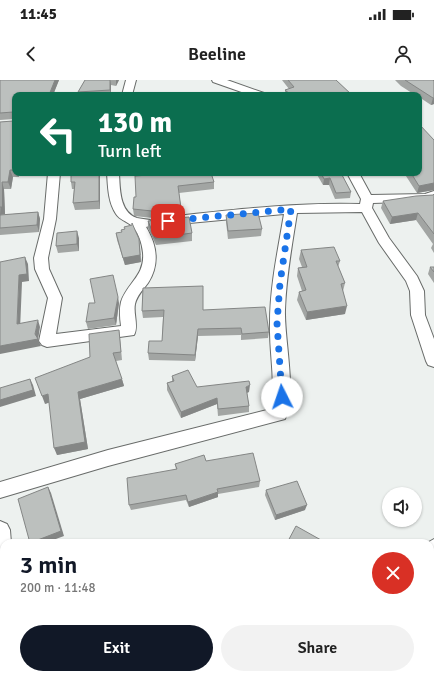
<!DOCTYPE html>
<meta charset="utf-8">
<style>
:root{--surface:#fff;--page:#f2f2f2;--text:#222;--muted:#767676;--accent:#111827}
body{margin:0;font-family:Signika,sans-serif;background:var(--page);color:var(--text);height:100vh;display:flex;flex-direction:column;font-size:15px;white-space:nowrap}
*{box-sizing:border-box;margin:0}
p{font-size:13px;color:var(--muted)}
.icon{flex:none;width:22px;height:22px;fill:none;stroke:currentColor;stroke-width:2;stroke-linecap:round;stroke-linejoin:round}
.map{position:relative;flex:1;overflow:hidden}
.side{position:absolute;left:0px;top:459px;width:434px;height:140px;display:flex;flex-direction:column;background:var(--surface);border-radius:12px 12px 0 0;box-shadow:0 1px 3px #0004}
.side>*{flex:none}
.guide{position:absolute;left:12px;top:12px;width:410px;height:84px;border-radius:8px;box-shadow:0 1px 3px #0004;background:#0b6e4f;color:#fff;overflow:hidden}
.buttons{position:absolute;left:382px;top:407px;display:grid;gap:8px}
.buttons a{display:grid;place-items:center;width:40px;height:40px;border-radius:50%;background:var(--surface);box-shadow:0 1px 3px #0004;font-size:20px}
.pin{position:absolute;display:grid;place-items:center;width:34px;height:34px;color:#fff;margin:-17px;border-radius:8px;box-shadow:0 2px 6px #0006}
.me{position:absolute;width:44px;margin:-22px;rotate:356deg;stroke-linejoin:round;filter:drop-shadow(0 0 3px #0008)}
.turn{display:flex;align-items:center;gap:14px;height:84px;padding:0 20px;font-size:18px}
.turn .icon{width:52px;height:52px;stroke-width:2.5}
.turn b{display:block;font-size:28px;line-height:34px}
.round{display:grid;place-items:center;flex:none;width:42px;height:42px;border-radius:21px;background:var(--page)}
.overview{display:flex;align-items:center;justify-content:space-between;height:68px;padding:0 20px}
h1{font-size:24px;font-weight:600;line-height:30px;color:var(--accent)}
.cta{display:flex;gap:8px;margin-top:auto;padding:8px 20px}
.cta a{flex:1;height:46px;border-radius:24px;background:var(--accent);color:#fff;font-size:16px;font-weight:600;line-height:46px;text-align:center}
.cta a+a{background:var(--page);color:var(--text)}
.status{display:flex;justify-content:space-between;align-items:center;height:28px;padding:0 20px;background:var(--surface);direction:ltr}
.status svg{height:11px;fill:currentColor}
header{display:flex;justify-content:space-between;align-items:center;height:52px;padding:0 20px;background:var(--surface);font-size:18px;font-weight:600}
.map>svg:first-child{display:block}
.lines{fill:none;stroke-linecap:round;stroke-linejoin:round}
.street-casing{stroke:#686b69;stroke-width:2}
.street{fill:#fff;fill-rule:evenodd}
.wall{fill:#a2a5a3}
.shaded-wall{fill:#848685}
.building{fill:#bcc0be;stroke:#848685}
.route{stroke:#1a73e8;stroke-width:7;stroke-dasharray:0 12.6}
</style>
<div class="status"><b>11:45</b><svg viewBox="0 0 49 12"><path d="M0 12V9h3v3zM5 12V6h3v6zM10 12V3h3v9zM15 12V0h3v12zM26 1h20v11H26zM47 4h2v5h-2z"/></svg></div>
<header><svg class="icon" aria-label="back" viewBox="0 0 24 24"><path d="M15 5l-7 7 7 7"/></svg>Beeline<svg class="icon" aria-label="person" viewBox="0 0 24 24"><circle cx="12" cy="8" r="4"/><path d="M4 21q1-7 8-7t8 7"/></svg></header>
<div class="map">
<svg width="434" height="599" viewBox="0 0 434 599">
<rect width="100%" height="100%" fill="#edf1ef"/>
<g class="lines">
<g class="street-casing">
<g id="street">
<polygon points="126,0 136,0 132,15 122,15"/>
<polygon points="212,0 227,0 264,13 265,15 250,15 213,2"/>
<path d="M 48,93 L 60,93 L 56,139 L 48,178 L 49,189 L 62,218 L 56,254 L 121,246 C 120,238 119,230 121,222 C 127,203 145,196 143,173 C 142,163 138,151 131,145 C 126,141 120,140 116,134 C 108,122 108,107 107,93 L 119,93 C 120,108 119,132 137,138 C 141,139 145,139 150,140 L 151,143 L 150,146 L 146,147 C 157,165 160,184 148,203 C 143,210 137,215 135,224 C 133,234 139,246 134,255 L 47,267 L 42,265 L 39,261 L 48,218 L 35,189 L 34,178 L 44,139 Z"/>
<path d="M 347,93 L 359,93 L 371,115 L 425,114 L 434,111 L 434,119 L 430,121 L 373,123 L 372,128 L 389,158 L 417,196 L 424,211 L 425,235 L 434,259 L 434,287 L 428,285 L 426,281 L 411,235 L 410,211 L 406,201 L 379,163 L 362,132 L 297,133 C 292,165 286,197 285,230 C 284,259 297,314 285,339 L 108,386 L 0,418 L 0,402 L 108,370 L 271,329 C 276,300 269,272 270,243 C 270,206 278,170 284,134 L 168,145 L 163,144 L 162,141 L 163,138 L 168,137 C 232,130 296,122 360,124 L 361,119 Z"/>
<polygon points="0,441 7,444 10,450 11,463 4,463 4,513 0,511"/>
<polygon points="434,459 434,486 430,488 430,463 427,463"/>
<rect x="56" y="595" width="22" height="4"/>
<polygon points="175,595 201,595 203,599 177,599"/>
<rect x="361" y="595" width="22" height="4"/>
</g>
</g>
<use href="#street" class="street"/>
</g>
<g class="wall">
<polygon points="0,0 59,0 53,15 15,15 15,93 19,93 19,97 13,97 11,109 4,109 5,134 0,135 0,42 13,41 14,39 0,40"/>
<polygon points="85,0 119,0 116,6 111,5 111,15 79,15 78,12"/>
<polygon points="282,0 336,0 352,15 285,15 285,10 289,9"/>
<polygon points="395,0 433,0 434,1 434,24 431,25 419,17 419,15 415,15 401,6"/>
<polygon points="434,60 434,110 417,113 404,93 419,93"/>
<polygon points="71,93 100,93 100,129 75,130 73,123 74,109 72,109 71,102"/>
<polygon points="160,93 211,93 214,102 214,109 179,113 182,134 153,138 134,136 133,129 160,94"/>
<polygon points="316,93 341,93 351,112 350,118 335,119 329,105 323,105"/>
<polygon points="434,114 434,173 431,168 433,164 416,140 390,144 381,128 383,121 433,115"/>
<polygon points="38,132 40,139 39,152 0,155 0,135"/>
<polygon points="226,135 262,149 261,156 228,159 226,142"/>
<polygon points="148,141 192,153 192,161 156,165 148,148"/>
<polygon points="116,153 140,166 141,182 125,185 117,160"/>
<polygon points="79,158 79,171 58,173 56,166"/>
<polygon points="301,170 340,181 338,187 345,203 343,211 345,234 306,240 297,220 299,212 302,211 297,196 298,188 302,187 299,179"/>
<polygon points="430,187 434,187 434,203 428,194"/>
<polygon points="143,208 203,230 269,252 268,258 241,260 241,255 198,256 195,281 149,280 148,273 162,261 163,237 143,238 142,231"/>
<polygon points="119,223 116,245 88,249 86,242"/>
<polygon points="119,250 120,258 122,280 116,281 124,306 80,319 88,369 57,375 49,322 45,324 90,277"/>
<polygon points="172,296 197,307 249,312 247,313 249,326 249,332 218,336 217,324 181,338 167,310 167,303 172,301"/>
<polygon points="206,381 260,401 259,407 218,414 218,417 189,427 186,420 131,430 129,425 176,389 175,384"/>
<polygon points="266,410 305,430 275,440 265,415"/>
<polygon points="238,595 254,595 252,599 244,599"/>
<polygon points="254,595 343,595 351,599 261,599"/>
</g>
<g class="shaded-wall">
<polygon points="55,0 59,0 53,15 49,15"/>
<polygon points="110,0 111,5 111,15 110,10"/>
<polygon points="116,0 119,0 116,6"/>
<polygon points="433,18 434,18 434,24 431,25"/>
<polygon points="10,90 13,97 11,109 8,102"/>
<polygon points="99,93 100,93 100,129 99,121"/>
<polygon points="330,98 329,105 323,105 324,99"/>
<polygon points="2,102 4,109 5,134 0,135"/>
<polygon points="434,103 434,110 417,113 419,106"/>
<polygon points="38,132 40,139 39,152 37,145"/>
<polygon points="418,133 416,140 390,144 392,137"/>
<polygon points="77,151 79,158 79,171 77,164"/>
<polygon points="139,159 141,182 125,185 123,178"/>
<polygon points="25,177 28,184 29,201 22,202 20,250 17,244 19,195"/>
<polygon points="118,217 119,223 116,245 114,238"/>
<polygon points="347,226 345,234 306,240 307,232"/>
<polygon points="38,240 40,247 38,260 38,259 41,266 0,274 0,266 35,254"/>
<polygon points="198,249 198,256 195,281 195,275"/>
<polygon points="30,299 33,305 36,316 0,327 0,320"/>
<polygon points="122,299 124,306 80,319 88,369 57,375 54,368 78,312"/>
<polygon points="250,305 249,312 245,313 246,307"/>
<polygon points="48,314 51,322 45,324 42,316"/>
<polygon points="217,318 217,324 181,338 181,332"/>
<polygon points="48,407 51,413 64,456 45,463 30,463"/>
<polygon points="218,412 218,417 189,427 188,422"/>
<polygon points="307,425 305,430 275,440 276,435"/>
<rect x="33" y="595" width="4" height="4"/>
</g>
<g class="building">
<polygon points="0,0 55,0 49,15 15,15 15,90 10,90 8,102 2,102 2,127 0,127 0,42 13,41 14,39 14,33 13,32 0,33"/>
<polygon points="85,0 110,0 110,10 78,12"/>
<polygon points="288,0 336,0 352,15 291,15 285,10 294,7"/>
<polygon points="405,0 433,0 434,1 434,18 433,18"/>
<polygon points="419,44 434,60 434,103 419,106 411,93 419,93"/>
<polygon points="71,93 99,93 99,121 73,123 75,102 71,102"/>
<polygon points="161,93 211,93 214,102 178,106 181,128 152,131 133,129 134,117 136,117 135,96 162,94"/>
<polygon points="321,93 341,93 351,112 336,113 330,98 324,99"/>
<polygon points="434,114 434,154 418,133 392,137 383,121 416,116 433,115"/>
<polygon points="38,132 37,145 0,148 0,135"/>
<polygon points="258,133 262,149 228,151 226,135"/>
<polygon points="189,137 192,153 155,158 148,141"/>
<polygon points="132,143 139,159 140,175 123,178 116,153 122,152 121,150 125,149 124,147 132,145"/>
<polygon points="77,151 77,164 56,166 57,153"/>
<polygon points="334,167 340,181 336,181 345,203 341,204 347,226 307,232 299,212 306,210 298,188 307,187 301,170"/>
<polygon points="25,177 27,194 19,195 17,244 38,240 35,254 38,259 0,266 0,182"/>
<polygon points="430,187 434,187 434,192"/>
<polygon points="113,195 118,217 114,238 86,242 89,223 95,223 90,199"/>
<polygon points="203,206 203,230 265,227 269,252 242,254 241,248 198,249 195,275 148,273 149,261 162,261 164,230 142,231 143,208"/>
<polygon points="119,250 121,272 113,273 122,299 78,312 85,362 54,368 48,314 42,316 35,298 90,277 89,254"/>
<polygon points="188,290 197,307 249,301 250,305 246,307 249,326 218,329 217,318 181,332 167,303 174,301 172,296"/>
<polygon points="30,299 33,310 0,320 0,308"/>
<polygon points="253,373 260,401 217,409 218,412 188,422 186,415 129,425 127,398 177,389 175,384 204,375 206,381"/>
<polygon points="297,401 307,425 276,435 266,410"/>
<polygon points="48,407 61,451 30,463 18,419"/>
<polygon points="296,446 321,460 319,463 287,463"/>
<polygon points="0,588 4,588 4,595 33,595 33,599 0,599"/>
<polygon points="138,595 150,595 156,599 135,599"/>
<polygon points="243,595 253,595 252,599 250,599"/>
<polygon points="260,595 343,595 351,599 267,599"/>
</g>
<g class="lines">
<polyline class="route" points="168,141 291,129 280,203 277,243 282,317"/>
</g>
</svg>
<div class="buttons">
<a><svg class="icon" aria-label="sound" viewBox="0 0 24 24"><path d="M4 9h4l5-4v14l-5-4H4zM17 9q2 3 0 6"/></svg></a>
</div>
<div class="pin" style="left:168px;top:141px;background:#d93025"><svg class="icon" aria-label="arrive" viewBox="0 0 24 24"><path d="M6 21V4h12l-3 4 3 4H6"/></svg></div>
<svg class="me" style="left:282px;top:317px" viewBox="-20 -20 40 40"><circle r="19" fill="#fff"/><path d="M0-13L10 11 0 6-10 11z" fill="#1a73e8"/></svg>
<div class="guide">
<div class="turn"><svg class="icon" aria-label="left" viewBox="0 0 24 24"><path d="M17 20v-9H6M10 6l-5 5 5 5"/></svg><div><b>130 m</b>Turn left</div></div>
</div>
<section class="side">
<div class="overview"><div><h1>3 min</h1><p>200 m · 11:48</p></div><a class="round" style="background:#d93025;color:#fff"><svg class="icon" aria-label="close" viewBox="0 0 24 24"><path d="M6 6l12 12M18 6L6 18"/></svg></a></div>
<div class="cta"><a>Exit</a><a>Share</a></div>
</section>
</div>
